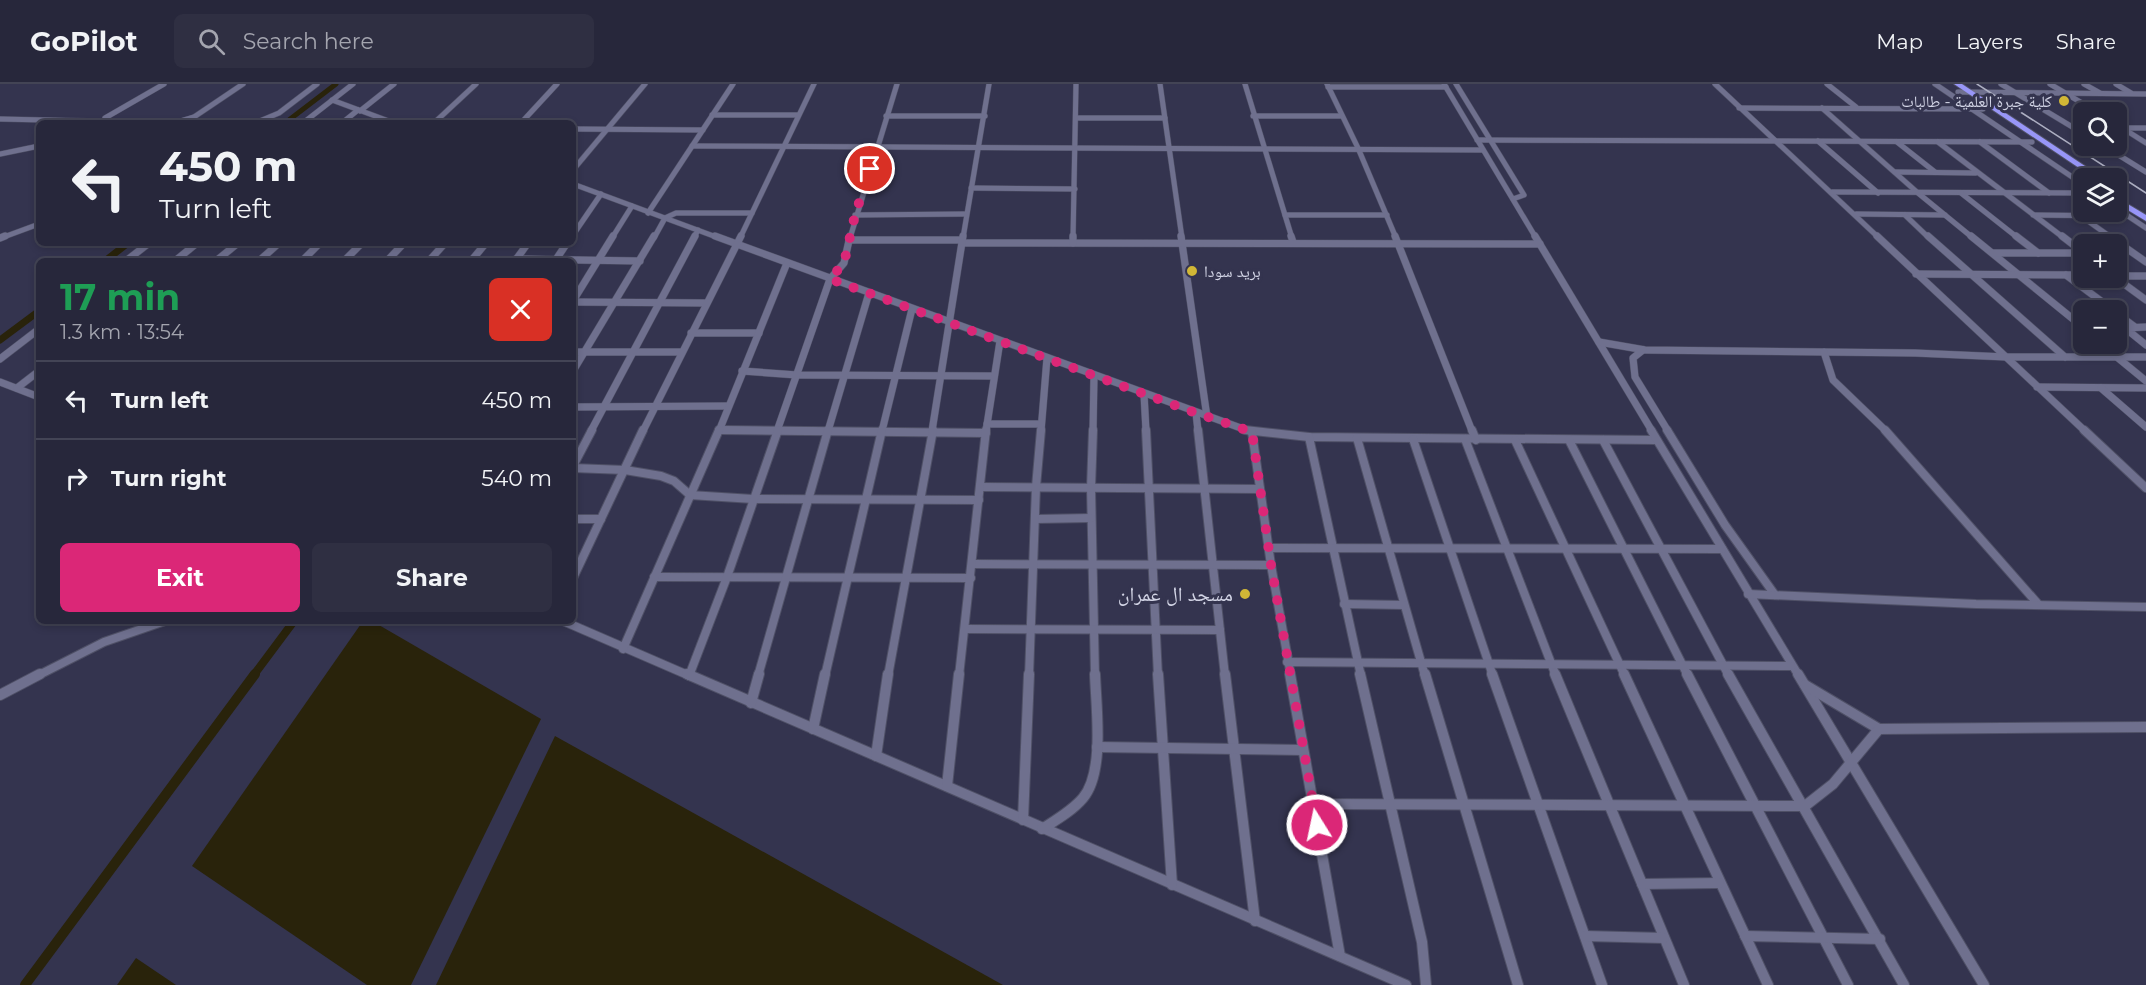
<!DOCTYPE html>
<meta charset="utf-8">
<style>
:root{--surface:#27273b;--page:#2f2f42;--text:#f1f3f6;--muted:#a4a5af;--line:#434455;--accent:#db2777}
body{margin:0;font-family:Montserrat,"Noto Naskh Arabic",sans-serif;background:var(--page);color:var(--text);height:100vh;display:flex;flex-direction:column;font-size:22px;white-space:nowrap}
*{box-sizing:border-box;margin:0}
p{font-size:20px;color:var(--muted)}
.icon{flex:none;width:33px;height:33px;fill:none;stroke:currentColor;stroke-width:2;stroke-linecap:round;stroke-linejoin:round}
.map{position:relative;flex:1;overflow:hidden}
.side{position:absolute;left:36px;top:174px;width:540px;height:366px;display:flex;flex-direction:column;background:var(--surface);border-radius:9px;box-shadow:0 3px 9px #0003,0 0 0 2px var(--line)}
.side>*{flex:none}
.hud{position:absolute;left:36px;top:36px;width:540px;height:126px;border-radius:9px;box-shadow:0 3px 9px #0003,0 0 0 2px var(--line);background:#27273b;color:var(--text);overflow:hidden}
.buttons{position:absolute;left:2073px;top:18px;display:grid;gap:12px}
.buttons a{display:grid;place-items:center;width:54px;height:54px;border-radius:9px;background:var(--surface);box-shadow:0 3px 9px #0003,0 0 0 2px var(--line);font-size:30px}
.pin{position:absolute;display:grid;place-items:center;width:51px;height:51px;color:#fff;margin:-26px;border:3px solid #fff;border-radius:50%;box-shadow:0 2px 6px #0007}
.me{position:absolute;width:66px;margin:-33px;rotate:350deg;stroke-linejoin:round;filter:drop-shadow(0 0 4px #0008)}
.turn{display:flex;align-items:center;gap:21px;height:126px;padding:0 24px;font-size:27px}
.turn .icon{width:78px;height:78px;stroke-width:2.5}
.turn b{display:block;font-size:42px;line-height:51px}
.round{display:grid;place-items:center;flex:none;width:63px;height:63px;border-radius:9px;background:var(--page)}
.headline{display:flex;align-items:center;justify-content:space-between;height:102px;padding:0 24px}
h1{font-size:36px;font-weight:700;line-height:45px;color:#1e9e55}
.cta{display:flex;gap:12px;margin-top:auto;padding:12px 24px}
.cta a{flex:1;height:69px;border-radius:9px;background:var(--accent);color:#fff;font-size:24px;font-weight:700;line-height:69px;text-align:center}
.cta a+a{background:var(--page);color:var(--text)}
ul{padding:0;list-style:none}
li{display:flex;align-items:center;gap:18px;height:78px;padding:0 24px;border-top:2px solid var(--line)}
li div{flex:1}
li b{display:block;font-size:22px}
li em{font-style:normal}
header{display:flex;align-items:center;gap:36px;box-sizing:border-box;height:84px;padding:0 30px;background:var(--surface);border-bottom:2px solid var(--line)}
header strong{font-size:28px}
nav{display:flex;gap:33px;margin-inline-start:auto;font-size:21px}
.search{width:420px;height:54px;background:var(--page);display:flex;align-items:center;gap:15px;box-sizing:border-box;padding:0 21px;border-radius:9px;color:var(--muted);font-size:22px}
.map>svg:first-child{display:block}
.water{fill:#29230b}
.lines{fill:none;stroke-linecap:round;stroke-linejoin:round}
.canal-far3{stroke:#29230b;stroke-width:5}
.canal-far2{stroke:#29230b;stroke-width:7}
.canal-far1{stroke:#29230b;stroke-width:8}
.canal{stroke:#29230b;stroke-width:10}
.minor-far3-casing{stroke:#4f5066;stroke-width:6}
.minor-far2-casing{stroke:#4f5066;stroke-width:8}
.minor-far1-casing{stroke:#4f5066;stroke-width:10}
.minor-casing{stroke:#4f5066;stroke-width:12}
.highway-casing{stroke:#4f5066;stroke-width:2}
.minor-far3{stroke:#6f708e;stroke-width:5}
.minor-far2{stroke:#6f708e;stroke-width:7}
.minor-far1{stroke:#6f708e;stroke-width:8}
.minor{stroke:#6f708e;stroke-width:10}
.highway{fill:#9896f8;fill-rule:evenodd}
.rail{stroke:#adafc2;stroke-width:1.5}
.route{stroke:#db2777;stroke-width:10;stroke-dasharray:0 18}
.poi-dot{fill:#d1b736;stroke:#34344f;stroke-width:2}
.labels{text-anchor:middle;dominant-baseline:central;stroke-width:6;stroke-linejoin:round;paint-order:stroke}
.far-poi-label{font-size:16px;fill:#d3d5e6;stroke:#34344f;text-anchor:end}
.poi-label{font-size:20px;fill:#d3d5e6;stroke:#34344f;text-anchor:end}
</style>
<header>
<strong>GoPilot</strong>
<div class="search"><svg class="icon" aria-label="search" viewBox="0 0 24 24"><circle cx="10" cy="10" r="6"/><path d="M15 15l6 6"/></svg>Search here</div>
<nav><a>Map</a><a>Layers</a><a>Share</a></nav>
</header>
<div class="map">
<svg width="2146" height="901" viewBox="0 0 2146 901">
<rect width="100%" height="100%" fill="#34344f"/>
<g class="water">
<polygon points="363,537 372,537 541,635 411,901 367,901 192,782"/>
<polygon points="555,652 1003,901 436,901"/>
<polygon points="136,874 176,901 117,901"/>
</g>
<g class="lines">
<polyline class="canal-far3" points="285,39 336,0"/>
<g class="canal-far2">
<polyline points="105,177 128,159"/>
<polyline points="0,256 39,227"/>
</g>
<polyline class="canal-far1" points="253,592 294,537"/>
<polyline class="canal" points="25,901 255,590"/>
<g class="minor-far3-casing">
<g id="minor-far3">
<polyline points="1160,0 1182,154"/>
<polyline points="1245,0 1292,154"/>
<polyline points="1327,0 1358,64 1396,154"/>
<polyline points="1444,0 1536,154"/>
<polyline points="1456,0 1524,111 1513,115"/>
<polyline points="1715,0 1879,154"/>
<polyline points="1827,0 1856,23"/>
<polyline points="1935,0 2084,101"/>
<polyline points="2001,0 2084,50"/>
<polyline points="2050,0 2097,28"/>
<polyline points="2084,0 2100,9"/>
<polyline points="2116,0 2131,9"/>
<polyline points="1328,3 1446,3"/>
<polyline points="1958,8 2146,10"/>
<polyline points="332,16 394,39"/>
<polyline points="1739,24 1983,25"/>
<polyline points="1822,24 1918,109 1973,154"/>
<polyline points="360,27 394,0"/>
<polyline points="712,31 798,31"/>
<polyline points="886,32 985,32"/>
<polyline points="1253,32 1342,32"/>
<polyline points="105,34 164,0"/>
<polyline points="1076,34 1165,34"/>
<polyline points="0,35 177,39"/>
<polyline points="174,39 194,33 243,0"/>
<polyline points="255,39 279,29 317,0"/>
<polyline points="303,39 353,0"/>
<polyline points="342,39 358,26"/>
<polyline points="434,39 476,0"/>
<polyline points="521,39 557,0"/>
<polyline points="2116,40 2146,59"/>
<polyline points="2122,44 2146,44"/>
<polyline points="573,45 703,46"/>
<polyline points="1477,56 2032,58"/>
<polyline points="1818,57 1878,109"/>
<polyline points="1897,58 1935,88"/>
<polyline points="1938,58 2064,154"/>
<polyline points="1980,58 2049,109"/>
<polyline points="692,62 1483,66"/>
<polyline points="2104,62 2146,88"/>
<polyline points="0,70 39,62"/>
<polyline points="573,86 645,0"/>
<polyline points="1895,88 1976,89"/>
<polyline points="573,100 719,154"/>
<polyline points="971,104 1075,105"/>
<polyline points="1832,108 2084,109"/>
<polyline points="1961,109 2018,154"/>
<polyline points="2116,124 2146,144"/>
<polyline points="648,129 733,0"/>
<polyline points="1856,130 1945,131"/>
<polyline points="855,131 966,130"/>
<polyline points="1285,131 1387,131"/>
<polyline points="1905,131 1929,154"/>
<polyline points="2033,131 2128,132"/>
<polyline points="2081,132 2112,154"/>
<polyline points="573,151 601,110"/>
<polyline points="1,154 39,140"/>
<polyline points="612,154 632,122"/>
<polyline points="654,154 665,134 676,129 752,129"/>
<polyline points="694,154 698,146"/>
<polyline points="740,154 814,0"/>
<polyline points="850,154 897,0"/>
<polyline points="963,154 989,0"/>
<polyline points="1073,154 1076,0"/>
</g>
</g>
<g class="minor-far2-casing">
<g id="minor-far2">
<polyline points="715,152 1249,347"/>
<polyline points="1181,152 1207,333"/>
<polyline points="1291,152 1293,158"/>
<polyline points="1395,152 1472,347"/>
<polyline points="1535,152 1652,347"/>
<polyline points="1877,152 2085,347"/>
<polyline points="1928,152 2065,273"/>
<polyline points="1971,152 2084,244"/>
<polyline points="2016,152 2038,169"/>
<polyline points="2062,152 2084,169"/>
<polyline points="2109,152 2146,178"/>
<polyline points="0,154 5,152"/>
<polyline points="849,156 961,156"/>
<polyline points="962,159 1540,160"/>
<polyline points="1073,159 1073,152"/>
<polyline points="1993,169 2083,169"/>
<polyline points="516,175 640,177"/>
<polyline points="126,177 149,159"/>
<polyline points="175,177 197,159"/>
<polyline points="216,177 238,159"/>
<polyline points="259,177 279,159"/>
<polyline points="302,177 320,159"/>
<polyline points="344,177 362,159"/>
<polyline points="387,177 404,159"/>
<polyline points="429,177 445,159"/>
<polyline points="471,177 486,159"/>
<polyline points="515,177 528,159"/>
<polyline points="555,177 567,159"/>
<polyline points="1916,190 2084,191"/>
<polyline points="2066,191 2113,226"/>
<polyline points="2116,192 2146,192"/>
<polyline points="2116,194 2146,216"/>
<polyline points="573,217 613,152"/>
<polyline points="573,218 705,219"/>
<polyline points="2116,229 2135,243"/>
<polyline points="2146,243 2125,244 2146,261"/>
<polyline points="691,249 759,249"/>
<polyline points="1599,258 1645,266 1915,269 2006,273 2146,273"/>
<polyline points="2101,260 2146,297"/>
<polyline points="1643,266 1633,274 1635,293 1668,347"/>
<polyline points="573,268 681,268"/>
<polyline points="1824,268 1833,296 1886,347"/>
<polyline points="0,275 39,245"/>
<polyline points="573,287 654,152"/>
<polyline points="742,287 797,291 993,292"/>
<polyline points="0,298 39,313"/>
<polyline points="2037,303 2146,304"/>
<polyline points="17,304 39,287"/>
<polyline points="2101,304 2146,343"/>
<polyline points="1144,310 1146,347"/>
<polyline points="573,323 728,322"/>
<polyline points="1196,329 1198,347"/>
<polyline points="987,340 1041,340"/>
<polyline points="719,346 815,347"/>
<polyline points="591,347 695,152"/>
<polyline points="643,347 741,152"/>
<polyline points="719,347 787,179"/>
<polyline points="777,347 830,195 844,179 850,152"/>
<polyline points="828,347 869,209"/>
<polyline points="882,347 912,225"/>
<polyline points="932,347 963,152"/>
<polyline points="986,347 1000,257"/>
<polyline points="1041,347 1047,274"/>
<polyline points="1093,347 1094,292"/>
</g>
</g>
<g class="minor-far1-casing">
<g id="minor-far1">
<polyline points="719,346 986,349"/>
<polyline points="1093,346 1091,404 1095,592"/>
<polyline points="1146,346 1158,592"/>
<polyline points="1198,346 1225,592"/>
<polyline points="1245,346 1309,353 1656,356"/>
<polyline points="1472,346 1476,356"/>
<polyline points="1651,346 1799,592"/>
<polyline points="1667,346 1725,441 1775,511"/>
<polyline points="1885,346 2038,520"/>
<polyline points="2084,346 2146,404"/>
<polyline points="1252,348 1271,481 1291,592"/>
<polyline points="1309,353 1361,592"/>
<polyline points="1357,354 1425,592"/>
<polyline points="1413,355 1493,592"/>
<polyline points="1465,355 1556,592"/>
<polyline points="1515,356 1625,592"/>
<polyline points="1569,356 1688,592"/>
<polyline points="1603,356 1729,592"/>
<polyline points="573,382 592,346"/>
<polyline points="573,384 625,386 661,392 674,397 690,411 753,415 979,416"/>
<polyline points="980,403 1260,405"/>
<polyline points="573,435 601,435"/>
<polyline points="1035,435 1091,434"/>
<polyline points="1269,464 1722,465"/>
<polyline points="973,480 1271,481"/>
<polyline points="654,493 971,494"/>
<polyline points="573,494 643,346"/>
<polyline points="1748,510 1976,520 2146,523"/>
<polyline points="1344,520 1404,521"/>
<polyline points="563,537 690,592"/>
<polyline points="965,545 1220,546"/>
<polyline points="623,565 719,346"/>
<polyline points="1287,578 1791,582"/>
<polyline points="37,592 104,558 165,537"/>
<polyline points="689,592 727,493 778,346"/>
<polyline points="758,592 828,346"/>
<polyline points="825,592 882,346"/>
<polyline points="888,592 933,346"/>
<polyline points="959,592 986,346"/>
<polyline points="1029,592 1036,403 1041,346"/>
</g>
</g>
<g class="minor-casing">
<g id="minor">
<polyline points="687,590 1406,901"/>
<polyline points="1158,590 1172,801"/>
<polyline points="1225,590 1255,837"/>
<polyline points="1290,590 1340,872"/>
<polyline points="1360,590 1422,858 1426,901"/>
<polyline points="1425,590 1518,901"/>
<polyline points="1492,590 1602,901"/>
<polyline points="1555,590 1684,901"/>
<polyline points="1624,590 1768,901"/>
<polyline points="1687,590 1848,901"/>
<polyline points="1728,590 1904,901"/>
<polyline points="1798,590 1984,901"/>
<polyline points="1805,601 1879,645"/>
<polyline points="0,611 40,590"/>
<polyline points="751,619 759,590"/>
<polyline points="813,645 825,590"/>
<polyline points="1097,663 1303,666"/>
<polyline points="876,672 888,590"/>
<polyline points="947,702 959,590"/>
<polyline points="1313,720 1805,722 1833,700 1879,645 2146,643"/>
<polyline points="1023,736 1029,590"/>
<path d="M 1042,745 C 1056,736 1072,727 1083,714 C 1105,688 1096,623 1095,590"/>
<polyline points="1642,800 1719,799"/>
<polyline points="1585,852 1664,854"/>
<polyline points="1745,852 1880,855"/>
</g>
</g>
<g class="highway-casing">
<g id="highway">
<polygon points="1954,0 1962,0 2103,94 2094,94"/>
<polygon points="2116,113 2146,131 2146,137 2116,119"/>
</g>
</g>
<use href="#minor-far3" class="minor-far3"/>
<use href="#minor-far2" class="minor-far2"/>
<use href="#minor-far1" class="minor-far1"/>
<use href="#minor" class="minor"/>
<use href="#highway" class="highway"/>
<polyline class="rail" points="1977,0 2146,109"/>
</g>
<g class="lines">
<polyline class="route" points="870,85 855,131 844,179 830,195 1196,329 1252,348 1271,481 1317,741"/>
</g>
<g class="poi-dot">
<circle cx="2064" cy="17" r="6"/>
<circle cx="1192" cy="187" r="6"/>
<circle cx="1245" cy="510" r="6"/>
</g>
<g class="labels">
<g class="far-poi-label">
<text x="2052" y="17">كلية جبرة العلمية - طالبات</text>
<text x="1204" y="187" text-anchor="start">بريد سودا</text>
</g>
<g class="poi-label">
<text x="1233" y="510">مسجد ال عمران</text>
</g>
</g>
</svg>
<div class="buttons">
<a><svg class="icon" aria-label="search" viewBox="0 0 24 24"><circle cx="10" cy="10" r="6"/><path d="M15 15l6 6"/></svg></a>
<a><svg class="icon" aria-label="layers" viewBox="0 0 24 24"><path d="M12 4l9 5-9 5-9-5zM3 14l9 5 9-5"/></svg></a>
<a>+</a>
<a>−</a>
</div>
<div class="pin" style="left:870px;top:85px;background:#d93025"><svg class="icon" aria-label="arrive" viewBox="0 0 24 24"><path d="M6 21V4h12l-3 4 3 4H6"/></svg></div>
<svg class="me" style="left:1317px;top:741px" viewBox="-20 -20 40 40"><circle r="17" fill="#db2777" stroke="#fff" stroke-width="3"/><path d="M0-11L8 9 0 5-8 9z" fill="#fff"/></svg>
<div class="hud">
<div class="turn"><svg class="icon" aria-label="left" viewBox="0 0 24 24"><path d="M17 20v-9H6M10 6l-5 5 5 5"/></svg><div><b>450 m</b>Turn left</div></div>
</div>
<section class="side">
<div class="headline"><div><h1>17 min</h1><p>1.3 km · 13:54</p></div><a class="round" style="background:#d93025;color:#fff"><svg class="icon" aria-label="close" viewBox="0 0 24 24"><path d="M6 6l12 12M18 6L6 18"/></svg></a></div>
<ul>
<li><svg class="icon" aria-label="left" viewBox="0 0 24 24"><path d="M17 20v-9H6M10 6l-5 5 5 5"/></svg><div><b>Turn left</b></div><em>450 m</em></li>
<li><svg class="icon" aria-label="right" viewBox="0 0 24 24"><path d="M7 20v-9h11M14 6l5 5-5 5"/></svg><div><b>Turn right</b></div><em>540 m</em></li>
</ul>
<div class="cta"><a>Exit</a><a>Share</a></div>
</section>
</div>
